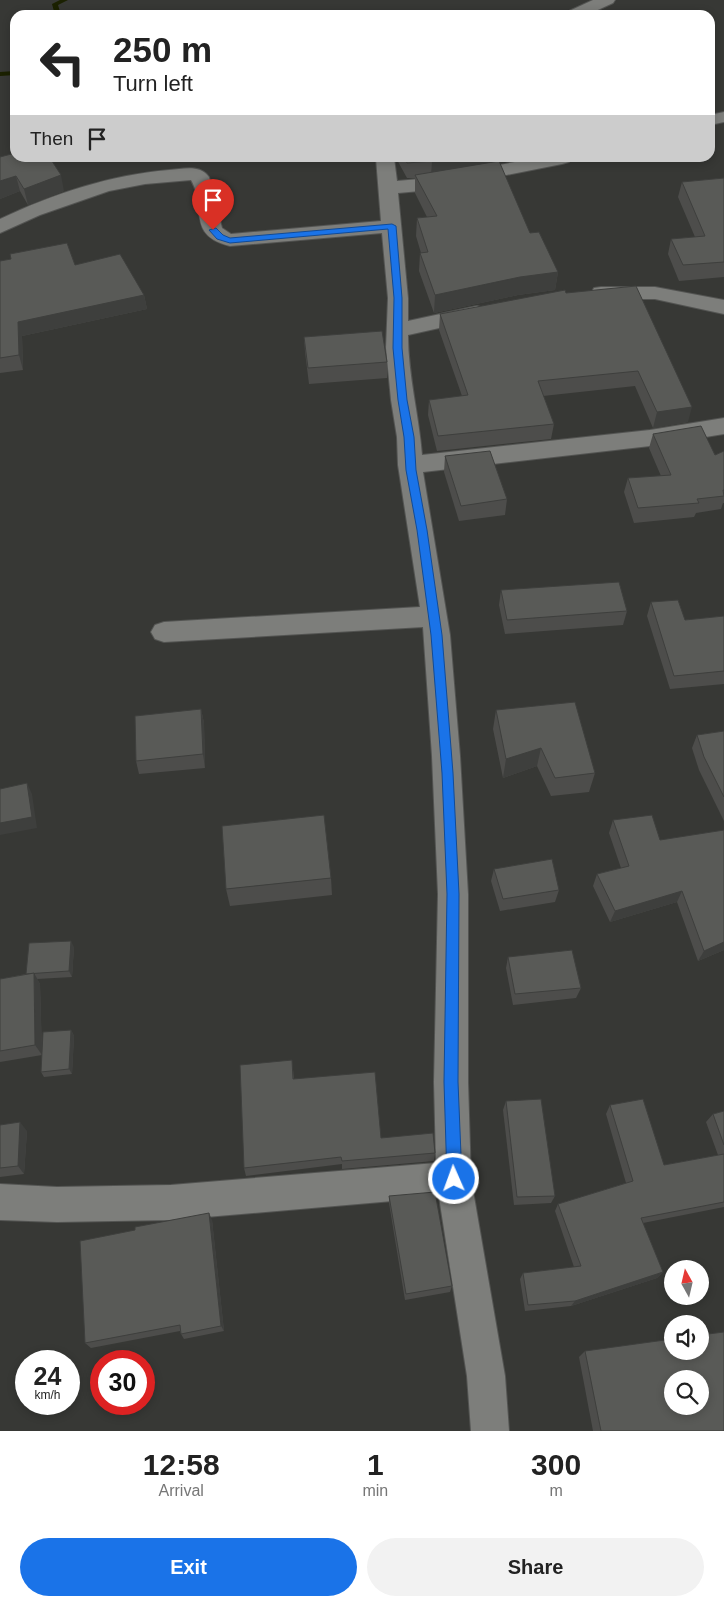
<!DOCTYPE html>
<style>
:root{--surface:#fff;--page:#f2f2f2;--text:#222;--muted:#767676;--accent:#1a73e8}
body{margin:0;font-family:Arial,sans-serif;background:var(--page);color:var(--text);height:100vh;display:flex;flex-direction:column;font-size:19px;white-space:nowrap}
*{box-sizing:border-box;margin:0}
p{font-size:16px;color:var(--muted)}
.icon{flex:none;width:28px;height:28px;fill:none;stroke:currentColor;stroke-width:2;stroke-linecap:round;stroke-linejoin:round}
.map{position:relative;height:1431px;overflow:hidden}
.sheet{display:flex;flex-direction:column;background:var(--surface);flex:1}
.sheet>*{flex:none}
.banner{position:absolute;left:10px;top:10px;width:705px;height:152px;border-radius:15px;box-shadow:0 2px 8px #0003;background:#fff;color:var(--text);overflow:hidden}
.needle{width:32px;rotate:352deg}
.tools{position:absolute;left:664px;top:1260px;display:grid;gap:10px}
.tools a{display:grid;place-items:center;width:45px;height:45px;border-radius:50%;background:var(--surface);box-shadow:0 2px 8px #0003;font-size:25px}
.speed{position:absolute;left:15px;top:1350px;display:flex;gap:10px;font-size:25px;font-weight:700;text-align:center}
.speed>*{display:grid;place-content:center;width:65px;height:65px;border-radius:50%;background:var(--surface);box-shadow:0 2px 8px #0003;line-height:1}
.speed small{font-size:12px;font-weight:400}
.speed .limit{border:8px solid #d22;background:#fff;color:#111}
.pin{position:absolute;display:grid;place-items:center;width:42px;height:42px;color:#fff;margin:-51px -21px;border-radius:50% 50% 50% 0;rotate:-45deg;box-shadow:0 0 5px #0007}
.pin .icon{rotate:45deg}
.me{position:absolute;width:55px;margin:-28px;rotate:358deg;stroke-linejoin:round;filter:drop-shadow(0 0 4px #0008)}
.turn{display:flex;align-items:center;gap:18px;height:105px;padding:0 20px;font-size:22px}
.turn .icon{width:65px;height:65px;stroke-width:2.5}
.turn b{display:block;font-size:35px;line-height:42px}
.then{display:flex;align-items:center;height:48px;padding:0 20px;background:#0003;gap:10px;font-size:19px}
.eta{display:flex;justify-content:space-evenly;align-items:center;height:85px;text-align:center}
.eta b{font-size:30px;font-weight:700;line-height:35px}
.primary-button{display:flex;gap:10px;margin-top:auto;padding:10px 20px}
.primary-button a{flex:1;height:58px;border-radius:30px;background:var(--accent);color:#fff;font-size:20px;font-weight:700;line-height:58px;text-align:center}
.primary-button a+a{background:var(--page);color:var(--text)}
.map>svg:first-child{display:block}
.lines{fill:none;stroke-linecap:round;stroke-linejoin:round}
.stream{fill:#1b2101;fill-rule:evenodd}
.minor-casing{stroke:#535452;stroke-width:2}
.minor{fill:#7d7e7b;fill-rule:evenodd}
.wall{fill:#4d4d4b}
.shaded-wall{fill:#3e3f3d}
.building{fill:#595a57;stroke:#3e3f3d;fill-rule:evenodd}
.route{fill:#1a73e8;stroke:#114b97}
</style>
<div class="map">
<svg width="724" height="1431" viewBox="0 0 724 1431">
<rect width="100%" height="100%" fill="#373835"/>
<g class="lines">
<g class="stream">
<polygon points="60,0 68,0 58,5 61,15 55,15 52,4"/>
<polygon points="15,71 15,75 0,76 0,72"/>
</g>
<g class="minor-casing">
<g id="minor">
<polygon points="593,0 615,0 613,3 587,15 565,15 567,12"/>
<polygon points="724,112 724,122 710,125 710,115"/>
<path d="M 376,158 L 394,158 L 397,181 L 431,178 L 536,158 L 571,158 L 569,162 L 562,164 L 431,190 L 398,193 L 408,298 L 408,321 L 477,306 L 484,308 L 488,313 L 484,318 L 408,335 C 408,376 419,415 422,455 L 650,430 L 724,418 L 724,434 L 650,446 L 423,472 L 450,635 L 460,756 L 468,894 L 468,1082 L 471,1179 L 505,1376 L 509,1431 L 471,1431 L 467,1376 L 439,1197 L 171,1220 L 57,1222 L 0,1220 L 0,1184 L 57,1187 L 171,1185 L 436,1163 L 434,1082 L 438,894 L 432,756 L 423,627 L 164,642 L 155,639 L 151,632 L 155,625 L 164,622 L 420,607 L 398,465 L 397,437 L 391,400 L 386,348 L 388,298 L 382,233 L 230,246 C 186,235 207,208 191,180 L 145,184 L 109,191 L 40,215 L 0,233 L 0,219 C 53,194 110,175 169,170 C 183,169 200,164 209,177 L 222,228 L 231,234 L 381,221 Z"/>
<polygon points="601,287 655,287 724,300 724,314 655,299 601,299 594,298 591,293 594,288"/>
</g>
</g>
<use href="#minor" class="minor"/>
</g>
<g class="wall">
<polygon points="0,157 64,191 28,205 20,191 0,199"/>
<polygon points="396,158 492,158 492,162 530,233 558,272 555,290 518,295 434,313 419,271 420,253 421,253 416,236 417,218 427,217 415,193 415,178 407,178"/>
<polygon points="724,178 724,277 679,281 668,254 671,239 695,237 678,197 682,182"/>
<polygon points="0,261 75,265 144,295 147,309 22,336 23,370 0,373"/>
<polygon points="566,293 688,422 653,428 635,386 543,396 554,424 551,439 437,451 428,415 429,400 462,396 439,330 440,314"/>
<polygon points="304,337 387,362 387,378 309,384 305,352"/>
<polygon points="653,434 715,455 724,451 724,503 723,503 721,509 696,513 694,517 634,523 624,492 628,478 661,476 649,448"/>
<polygon points="445,456 507,499 505,515 459,521 444,472"/>
<polygon points="501,590 627,611 623,625 505,634 499,605"/>
<polygon points="651,602 685,620 724,616 724,684 670,689 647,616"/>
<polygon points="201,709 204,723 205,768 139,774 136,761"/>
<polygon points="496,710 595,773 589,792 551,796 537,766 503,778 493,729"/>
<polygon points="724,731 724,821 699,770 692,748 697,735"/>
<polygon points="613,820 660,840 724,950 698,961 677,902 610,922 593,886 597,874 621,868 609,833"/>
<polygon points="494,869 559,890 555,902 500,911 491,881"/>
<polygon points="331,878 332,895 230,906 226,889"/>
<polygon points="74,947 72,977 37,979 40,984 42,1055 0,1062 0,979 26,974"/>
<polygon points="508,957 581,988 576,998 513,1005 506,968"/>
<polygon points="71,1030 74,1036 72,1074 44,1077 41,1072"/>
<polygon points="293,1069 294,1079 381,1138 435,1153 434,1161 342,1169 342,1164 246,1176 244,1168"/>
<polygon points="506,1101 555,1196 551,1203 514,1205 503,1110"/>
<polygon points="610,1105 664,1165 718,1155 706,1122 713,1114 724,1111 724,1207 643,1223 663,1272 657,1278 571,1306 525,1311 520,1279 523,1273 574,1267 555,1211 558,1204 626,1183 606,1114"/>
<polygon points="0,1125 27,1131 24,1174 0,1177"/>
<polygon points="389,1196 452,1286 450,1292 405,1300 389,1203"/>
<polygon points="212,1220 224,1331 184,1339 181,1334 180,1331 91,1348 85,1343"/>
<polygon points="585,1351 724,1431 593,1431 579,1357"/>
</g>
<g class="shaded-wall">
<polygon points="448,158 492,158 492,165 431,176 432,161"/>
<polygon points="61,175 64,191 28,205 24,189"/>
<polygon points="16,176 20,191 0,199 0,181"/>
<polygon points="558,272 555,290 518,295 434,313 435,295 520,277"/>
<polygon points="144,295 147,309 22,336 23,370 19,355 18,322"/>
<polygon points="692,407 688,422 653,428 657,412"/>
<polygon points="201,709 204,723 205,768 203,754"/>
<polygon points="541,748 537,766 503,778 506,759"/>
<polygon points="27,783 32,794 37,828 0,835 0,823"/>
<polygon points="682,891 677,902 610,922 615,911"/>
<polygon points="71,941 74,947 72,977 69,971"/>
<polygon points="724,942 724,950 698,961 704,951"/>
<polygon points="34,973 40,984 42,1055 35,1045"/>
<polygon points="71,1030 74,1036 72,1074 69,1069"/>
<polygon points="20,1122 27,1131 24,1174 18,1166"/>
<polygon points="209,1213 212,1220 224,1331 221,1326"/>
<polygon points="663,1272 657,1278 571,1306 575,1301"/>
</g>
<g class="building">
<polygon points="15,153 15,158 50,158 61,175 24,189 16,176 0,181 0,157"/>
<polygon points="405,158 448,158 432,161 407,163"/>
<polygon points="499,161 530,233 539,232 558,272 520,277 435,295 420,253 428,252 417,218 437,216 415,175"/>
<polygon points="724,178 724,262 683,265 671,239 705,236 682,182"/>
<polygon points="67,243 75,265 120,254 144,295 18,322 19,355 0,358 0,261 11,259 10,254"/>
<polygon points="636,286 692,407 657,412 638,371 538,381 554,424 438,436 429,400 468,395 440,314 565,290 566,293"/>
<polygon points="382,331 387,362 308,368 304,337"/>
<polygon points="701,426 715,455 724,451 724,490 723,490 724,496 697,499 699,503 638,508 628,478 671,475 653,434"/>
<polygon points="490,451 507,499 461,506 445,456"/>
<polygon points="619,582 627,611 507,620 501,590"/>
<polygon points="678,600 685,620 724,616 724,671 674,676 651,602"/>
<polygon points="575,702 595,773 555,778 541,748 506,759 496,710"/>
<polygon points="201,709 203,754 136,761 135,716"/>
<polygon points="724,731 724,797 704,757 697,735"/>
<polygon points="27,783 32,817 0,823 0,789"/>
<polygon points="324,815 331,878 226,889 222,826"/>
<polygon points="652,815 660,840 724,830 724,942 704,951 682,891 615,911 597,874 629,866 613,820"/>
<polygon points="552,859 559,890 503,899 494,869"/>
<polygon points="71,941 69,971 26,974 29,943"/>
<polygon points="572,950 581,988 515,994 508,957"/>
<polygon points="34,973 35,1045 0,1051 0,979"/>
<polygon points="71,1030 69,1069 41,1072 43,1032"/>
<polygon points="292,1060 293,1079 375,1072 381,1138 433,1133 435,1153 342,1161 341,1157 244,1168 240,1065"/>
<polygon points="541,1099 555,1196 517,1197 506,1101"/>
<polygon points="643,1099 664,1165 724,1154 724,1202 641,1218 663,1272 575,1301 528,1305 523,1273 581,1266 558,1204 633,1181 610,1105"/>
<polygon points="724,1111 724,1145 713,1114"/>
<polygon points="20,1122 18,1166 0,1168 0,1125"/>
<polygon points="435,1192 452,1286 406,1294 389,1196"/>
<polygon points="209,1213 221,1326 181,1334 180,1325 85,1343 80,1241 135,1230 135,1227"/>
<path d="M 724,1332 L 724,1431 L 601,1431 L 585,1351 L 672,1339 L 672,1351 L 700,1351 L 700,1335 ZM 672,1379 L 700,1379 L 700,1406 L 672,1406 Z"/>
</g>
<polygon class="route" points="392,224 396,226 402,298 402,348 407,400 414,437 416,470 427,530 442,635 453,773 459,894 458,1082 462,1179 460,1184 454,1186 449,1184 447,1179 444,1082 447,894 442,773 431,635 417,530 406,470 404,437 398,400 393,348 394,298 388,229 230,243 217,239 209,230 216,228 223,235 230,238"/>
</svg>
<div class="tools">
<a><svg class="needle" viewBox="-14 -14 28 28"><path d="M0-13l5 13h-10z" fill="#e53935"/><path d="M0 13l5-13h-10z" fill="#767676"/></svg></a>
<a><svg class="icon" aria-label="sound" viewBox="0 0 24 24"><path d="M4 9h4l5-4v14l-5-4H4zM17 9q2 3 0 6"/></svg></a>
<a><svg class="icon" aria-label="search" viewBox="0 0 24 24"><circle cx="10" cy="10" r="6"/><path d="M15 15l6 6"/></svg></a>
</div>
<div class="speed"><div>24<small>km/h</small></div><div class="limit">30</div></div>
<div class="pin" style="left:213px;top:230px;background:#d93025"><svg class="icon" aria-label="arrive" viewBox="0 0 24 24"><path d="M6 21V4h12l-3 4 3 4H6"/></svg></div>
<svg class="me" style="left:454px;top:1179px" viewBox="-20 -20 40 40"><circle r="17" fill="#1a73e8" stroke="#fff" stroke-width="3"/><path d="M0-11L8 9 0 5-8 9z" fill="#fff"/></svg>
<div class="banner">
<div class="turn"><svg class="icon" aria-label="left" viewBox="0 0 24 24"><path d="M17 20v-9H6M10 6l-5 5 5 5"/></svg><div><b>250 m</b>Turn left</div></div>
<div class="then">Then<svg class="icon" aria-label="arrive" viewBox="0 0 24 24"><path d="M6 21V4h12l-3 4 3 4H6"/></svg></div>
</div>
</div>
<section class="sheet">
<div class="eta">
<div><b>12:58</b><p>Arrival</p></div>
<div><b>1</b><p>min</p></div>
<div><b>300</b><p>m</p></div>
</div>
<div class="primary-button"><a>Exit</a><a>Share</a></div>
</section>
